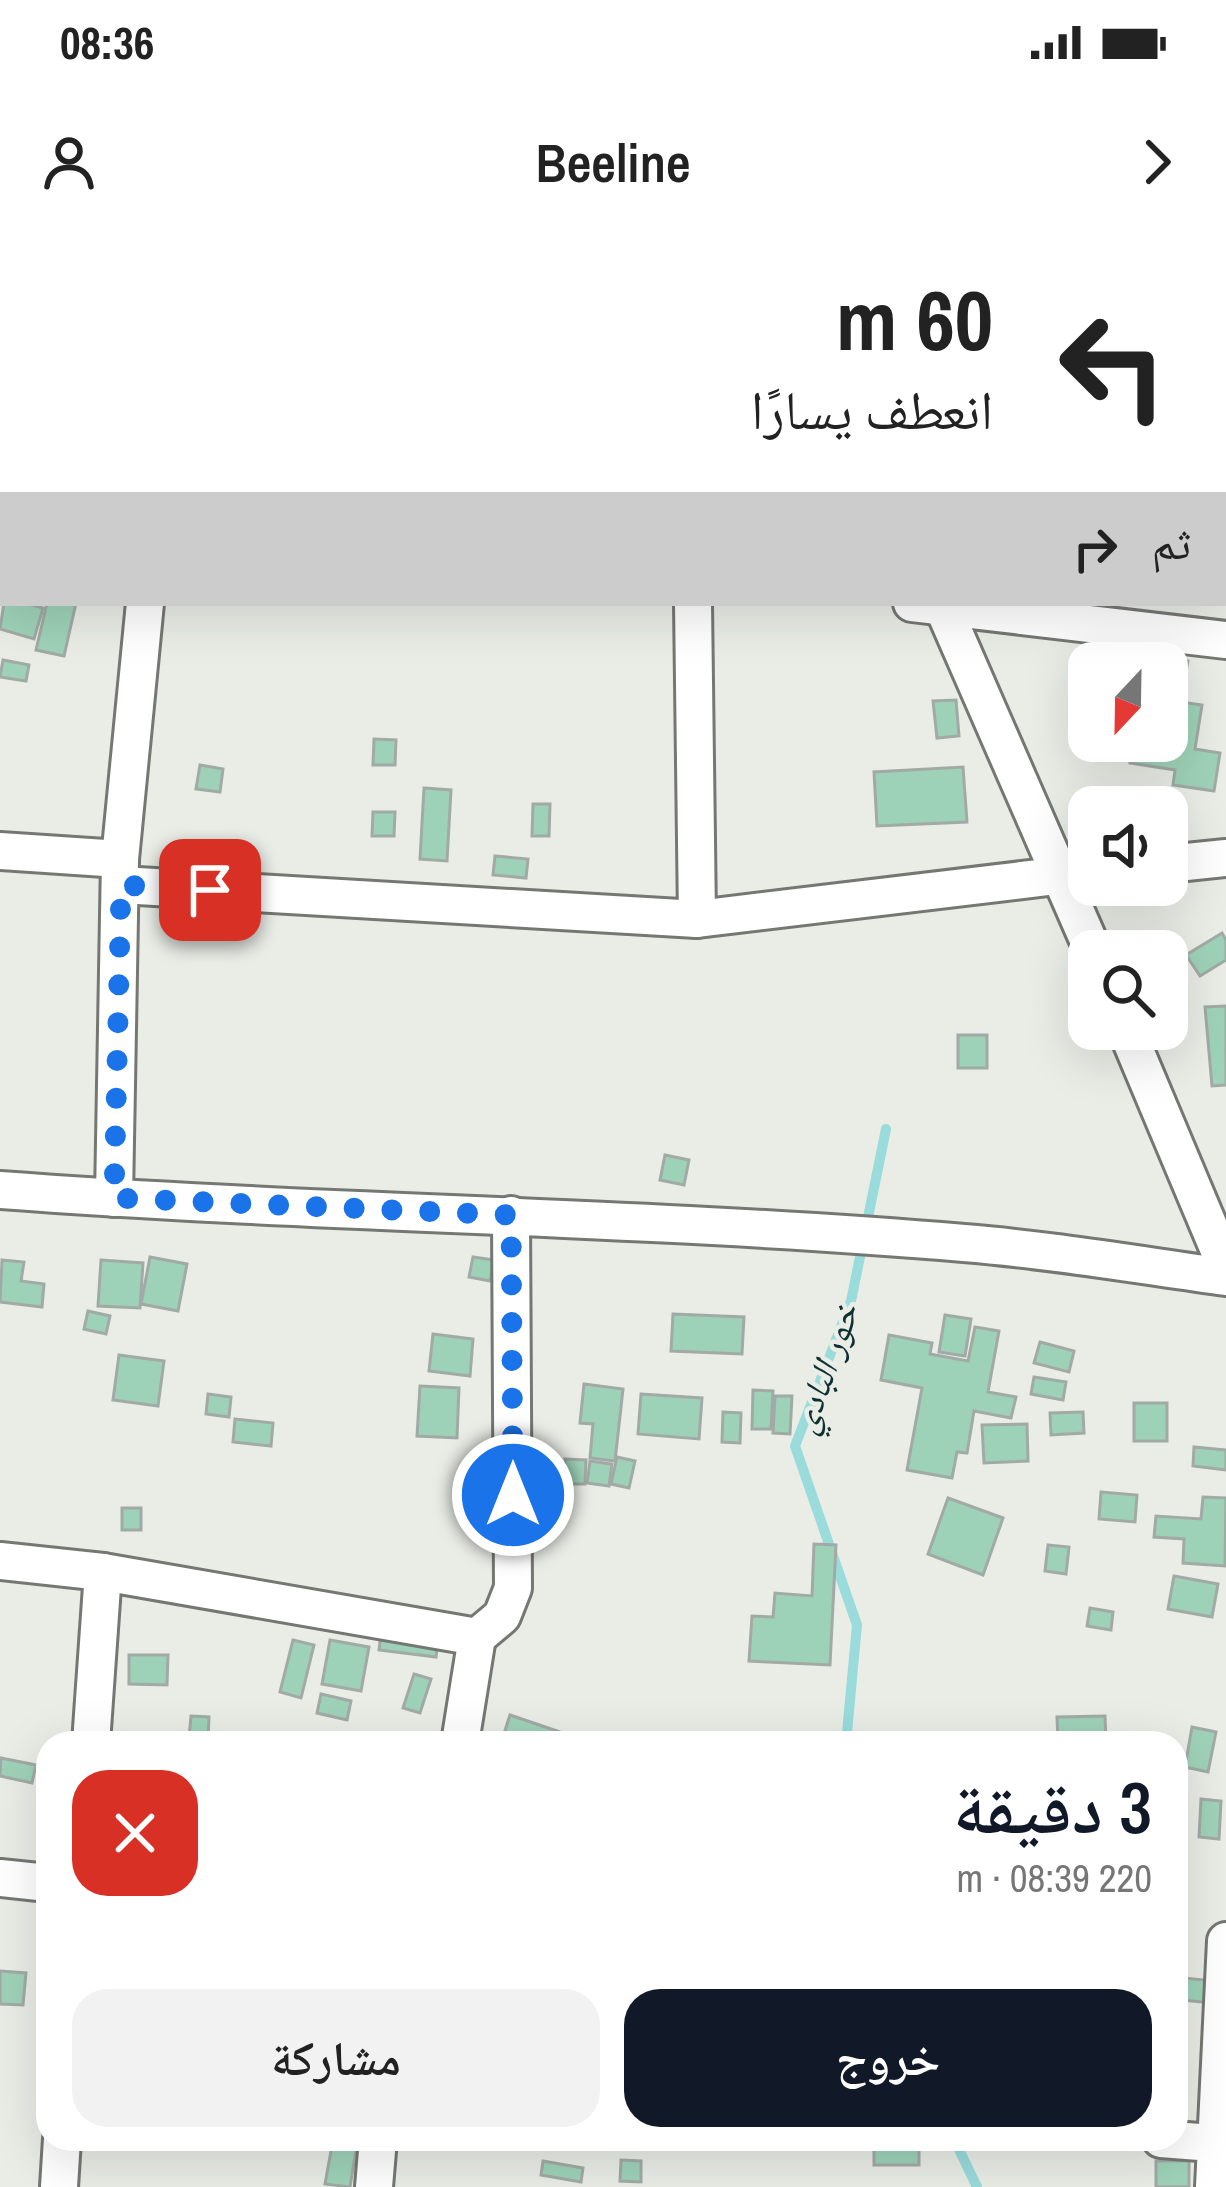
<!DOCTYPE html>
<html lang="ar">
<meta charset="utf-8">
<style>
:root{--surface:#fff;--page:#f2f2f2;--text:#222;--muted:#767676;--accent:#111827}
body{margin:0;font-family:"Archivo Narrow","Noto Naskh Arabic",sans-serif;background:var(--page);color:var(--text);direction:rtl;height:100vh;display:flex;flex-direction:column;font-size:45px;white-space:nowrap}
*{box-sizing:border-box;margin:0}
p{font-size:39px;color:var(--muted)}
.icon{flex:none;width:66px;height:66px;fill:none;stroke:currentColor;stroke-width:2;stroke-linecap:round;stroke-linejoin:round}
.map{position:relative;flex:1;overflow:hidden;direction:ltr}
.details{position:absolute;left:36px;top:1491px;width:1152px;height:420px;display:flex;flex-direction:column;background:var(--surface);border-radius:36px;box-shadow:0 12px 48px #0002;direction:rtl}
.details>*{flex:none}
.banner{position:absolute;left:0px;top:0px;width:1227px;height:366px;box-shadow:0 12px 48px #0002;direction:rtl;background:#fff;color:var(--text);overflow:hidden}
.needle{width:78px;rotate:202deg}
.controls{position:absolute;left:1068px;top:402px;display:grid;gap:24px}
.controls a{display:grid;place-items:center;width:120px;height:120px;border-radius:24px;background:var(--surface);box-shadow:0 12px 48px #0002;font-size:60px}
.pin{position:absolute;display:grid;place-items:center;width:102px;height:102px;color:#fff;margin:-51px;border-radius:24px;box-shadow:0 6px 18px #0006}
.me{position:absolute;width:132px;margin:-66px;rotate:0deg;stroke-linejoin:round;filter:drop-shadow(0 0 9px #0008)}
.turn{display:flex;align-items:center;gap:42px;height:252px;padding:0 36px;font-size:54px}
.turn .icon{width:156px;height:156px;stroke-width:2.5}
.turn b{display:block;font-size:84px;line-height:102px}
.then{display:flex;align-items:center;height:114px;padding:0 36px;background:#0003;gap:24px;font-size:45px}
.round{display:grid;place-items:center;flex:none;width:126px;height:126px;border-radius:36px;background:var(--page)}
.headline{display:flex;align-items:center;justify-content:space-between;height:204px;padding:0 36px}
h1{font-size:72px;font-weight:600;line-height:90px;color:var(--accent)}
.action{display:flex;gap:24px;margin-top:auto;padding:24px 36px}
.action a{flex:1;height:138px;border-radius:36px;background:var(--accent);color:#fff;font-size:48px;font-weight:600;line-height:138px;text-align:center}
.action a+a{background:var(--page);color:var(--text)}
.status{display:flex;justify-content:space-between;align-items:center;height:84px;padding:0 60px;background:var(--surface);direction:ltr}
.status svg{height:33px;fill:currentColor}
header{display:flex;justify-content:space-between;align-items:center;height:156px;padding:0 36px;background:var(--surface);font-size:54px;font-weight:600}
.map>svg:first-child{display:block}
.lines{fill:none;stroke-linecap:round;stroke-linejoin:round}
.stream{stroke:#9adbdc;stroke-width:10}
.building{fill:#9ed2b8;stroke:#a2aaa6;stroke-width:3}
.minor-casing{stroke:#757872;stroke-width:42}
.minor{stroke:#fff;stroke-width:36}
.route{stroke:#1a73e8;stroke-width:21;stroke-dasharray:0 37.8}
.labels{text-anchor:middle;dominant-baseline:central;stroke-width:9;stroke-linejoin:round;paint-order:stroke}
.water-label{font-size:36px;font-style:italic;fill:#0e3031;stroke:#e9ede6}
</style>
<div class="status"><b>08:36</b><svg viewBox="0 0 49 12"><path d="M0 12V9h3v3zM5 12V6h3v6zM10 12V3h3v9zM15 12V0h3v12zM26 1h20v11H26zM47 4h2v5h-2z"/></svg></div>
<header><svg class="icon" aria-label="forward" viewBox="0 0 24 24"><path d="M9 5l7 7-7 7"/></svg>Beeline<svg class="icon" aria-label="person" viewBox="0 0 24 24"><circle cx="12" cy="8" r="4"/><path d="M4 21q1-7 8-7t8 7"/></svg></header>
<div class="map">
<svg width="1226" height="1947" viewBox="0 0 1226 1947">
<rect width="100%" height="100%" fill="#e9ede6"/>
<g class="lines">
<g class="stream">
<polyline points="846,1503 857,1385 795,1206 851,1061 886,889"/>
<polyline points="954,1899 977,1947"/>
</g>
</g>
<g class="building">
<polygon points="4,363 25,363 43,368 34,399 0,389"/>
<polygon points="47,363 76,363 64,416 36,410"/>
<polygon points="1170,418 1188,421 1181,462 1202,465 1195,509 1220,513 1214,551 1173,545 1175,530 1130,523 1133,501 1167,501 1167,436"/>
<polygon points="3,420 29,425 26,441 0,437"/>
<polygon points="956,460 959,496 937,498 933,461"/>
<polygon points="374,499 396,500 395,525 373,525"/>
<polygon points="200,525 223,529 220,552 196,549"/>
<polygon points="963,527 967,582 877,586 874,532"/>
<polygon points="424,548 451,550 447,621 420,619"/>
<polygon points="533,564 550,564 549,596 532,596"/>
<polygon points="373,572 395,572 394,596 372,596"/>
<polygon points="495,616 528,619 526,638 493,635"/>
<polygon points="1222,693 1226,700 1226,720 1200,736 1186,715"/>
<polygon points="1226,766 1226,845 1212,846 1205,767"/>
<rect x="958" y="795" width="29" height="33"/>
<polygon points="665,915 689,920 684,945 660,940"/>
<polygon points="150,1017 187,1024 178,1071 141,1064"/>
<polygon points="473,1017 494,1020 490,1041 469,1037"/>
<polygon points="2,1020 24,1022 21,1041 44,1044 42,1067 0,1062"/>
<polygon points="101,1020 143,1023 140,1068 98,1066"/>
<polygon points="88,1071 110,1076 106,1094 84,1089"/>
<polygon points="673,1074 744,1077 742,1114 671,1111"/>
<polygon points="945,1075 971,1079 965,1116 939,1112"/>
<polygon points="975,1087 999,1091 988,1152 1016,1157 1011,1178 974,1171 967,1213 957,1212 952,1238 907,1230 922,1148 881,1140 889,1095 932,1103 930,1114 968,1121"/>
<polygon points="433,1094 473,1099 470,1136 429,1131"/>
<polygon points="1040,1102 1074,1111 1069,1132 1034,1123"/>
<polygon points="119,1115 164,1121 158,1166 113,1160"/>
<polygon points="1034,1137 1066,1142 1063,1160 1031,1154"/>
<polygon points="584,1144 623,1149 615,1221 590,1218 593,1184 580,1183"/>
<polygon points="420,1146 459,1148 457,1198 417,1196"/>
<polygon points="753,1150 773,1151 771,1189 752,1189"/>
<polygon points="208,1154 231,1157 229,1177 206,1174"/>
<polygon points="641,1154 702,1158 699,1199 638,1194"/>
<polygon points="775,1156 792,1156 790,1194 773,1193"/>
<rect x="1134" y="1163" width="33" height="38"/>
<polygon points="723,1172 741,1173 740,1203 722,1202"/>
<polygon points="1083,1172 1084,1193 1051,1195 1050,1173"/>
<polygon points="235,1179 273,1183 271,1206 233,1202"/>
<polygon points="1027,1184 1028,1221 984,1223 982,1185"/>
<polygon points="1194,1207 1226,1210 1226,1230 1193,1226"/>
<polygon points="617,1217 635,1221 629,1248 611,1244"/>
<polygon points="565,1219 586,1220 585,1244 564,1244"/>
<polygon points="590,1221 612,1224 609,1246 587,1243"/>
<polygon points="1101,1252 1137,1255 1135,1282 1099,1279"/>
<polygon points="1203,1257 1226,1258 1225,1326 1183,1323 1184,1299 1154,1297 1156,1276 1201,1279"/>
<polygon points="948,1258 1003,1278 983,1335 928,1314"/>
<rect x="122" y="1268" width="19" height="22"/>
<polygon points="814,1304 836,1305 830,1425 749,1421 752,1376 773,1377 775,1353 812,1356"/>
<polygon points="1048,1305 1069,1307 1066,1334 1045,1331"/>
<polygon points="1174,1336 1218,1344 1212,1377 1168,1369"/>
<polygon points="1090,1368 1113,1372 1111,1390 1087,1386"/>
<polygon points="382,1386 439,1393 436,1417 379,1410"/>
<polygon points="293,1400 314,1405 301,1458 280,1452"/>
<polygon points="330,1400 369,1407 361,1451 322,1444"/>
<polygon points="129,1415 168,1415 167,1445 129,1444"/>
<polygon points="414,1434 431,1439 420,1473 403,1468"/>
<polygon points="321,1454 351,1461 347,1480 317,1473"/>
<polygon points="510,1475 563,1493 560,1503 501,1503"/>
<polygon points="191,1476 209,1477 208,1499 189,1498"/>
<polygon points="1105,1476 1106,1501 1058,1502 1057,1477"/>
<polygon points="1192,1487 1216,1492 1208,1532 1185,1527"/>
<polygon points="1,1518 36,1525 32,1543 0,1536"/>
<polygon points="1201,1559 1221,1561 1219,1599 1199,1597"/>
<polygon points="0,1731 26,1733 23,1765 0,1764"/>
<polygon points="1183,1738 1215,1741 1213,1763 1181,1760"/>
<rect x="874" y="1899" width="45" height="26"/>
<polygon points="333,1900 357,1904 350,1947 325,1944"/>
<polygon points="621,1920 641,1921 641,1942 620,1941"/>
<polygon points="543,1921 583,1928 581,1942 541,1935"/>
<rect x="1156" y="1921" width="33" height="26"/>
</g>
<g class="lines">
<g class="minor-casing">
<g id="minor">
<polyline points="49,0 75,3"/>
<polyline points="168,3 168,0"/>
<polyline points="736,3 736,0"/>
<polyline points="1224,75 1226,76"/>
<polyline points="0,288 3,288"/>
<polyline points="1224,293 1226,294"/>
<polyline points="693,363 697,679"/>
<polyline points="912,363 1226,400"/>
<polyline points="943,367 1093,711"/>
<polyline points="0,611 120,619"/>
<polyline points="1167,624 1226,618"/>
<polyline points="121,645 697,679 1089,632"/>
<polyline points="1126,789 1226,1027"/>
<path d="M 0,950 C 321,974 643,976 964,1003 C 1051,1010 1139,1025 1226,1037"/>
<polyline points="114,958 120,619 145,363"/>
<polyline points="0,1321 103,1332 477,1397 502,1376 513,1348 511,975"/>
<polyline points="91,1503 103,1332"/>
<polyline points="460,1503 477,1397"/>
<polyline points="0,1638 48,1643"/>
<polyline points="1161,1899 1226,1904"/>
<polyline points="59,1947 62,1899"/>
<polyline points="374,1947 378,1899"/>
<polyline points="1214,1947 1226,1701"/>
</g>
</g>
<use href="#minor" class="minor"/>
</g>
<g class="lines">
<polyline class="route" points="210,650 121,645 114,958 511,975 513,1255"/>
</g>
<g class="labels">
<g class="water-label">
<text transform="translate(824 1128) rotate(-70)">خور البادي</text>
</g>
</g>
</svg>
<div class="controls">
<a><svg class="needle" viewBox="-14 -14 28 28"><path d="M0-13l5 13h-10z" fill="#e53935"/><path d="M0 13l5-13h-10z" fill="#767676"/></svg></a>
<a><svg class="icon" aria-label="sound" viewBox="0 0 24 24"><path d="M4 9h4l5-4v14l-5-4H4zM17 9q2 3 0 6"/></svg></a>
<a><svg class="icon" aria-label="search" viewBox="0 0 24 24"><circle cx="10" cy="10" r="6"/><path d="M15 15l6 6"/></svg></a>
</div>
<div class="pin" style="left:210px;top:650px;background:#d93025"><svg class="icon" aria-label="arrive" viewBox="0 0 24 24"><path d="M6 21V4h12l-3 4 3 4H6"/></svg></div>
<svg class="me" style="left:513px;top:1255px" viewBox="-20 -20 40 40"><circle r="17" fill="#1a73e8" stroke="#fff" stroke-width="3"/><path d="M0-11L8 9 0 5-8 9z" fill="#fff"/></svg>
<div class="banner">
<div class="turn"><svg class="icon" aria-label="left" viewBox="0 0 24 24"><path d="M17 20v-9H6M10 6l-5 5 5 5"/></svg><div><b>60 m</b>انعطف يسارًا</div></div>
<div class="then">ثم<svg class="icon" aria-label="right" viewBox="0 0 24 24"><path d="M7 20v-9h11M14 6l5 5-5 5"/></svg></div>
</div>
<section class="details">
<div class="headline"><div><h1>3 دقيقة</h1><p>220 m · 08:39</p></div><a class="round" style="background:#d93025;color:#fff"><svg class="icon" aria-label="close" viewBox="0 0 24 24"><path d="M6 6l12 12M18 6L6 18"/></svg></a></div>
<div class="action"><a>خروج</a><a>مشاركة</a></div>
</section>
</div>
